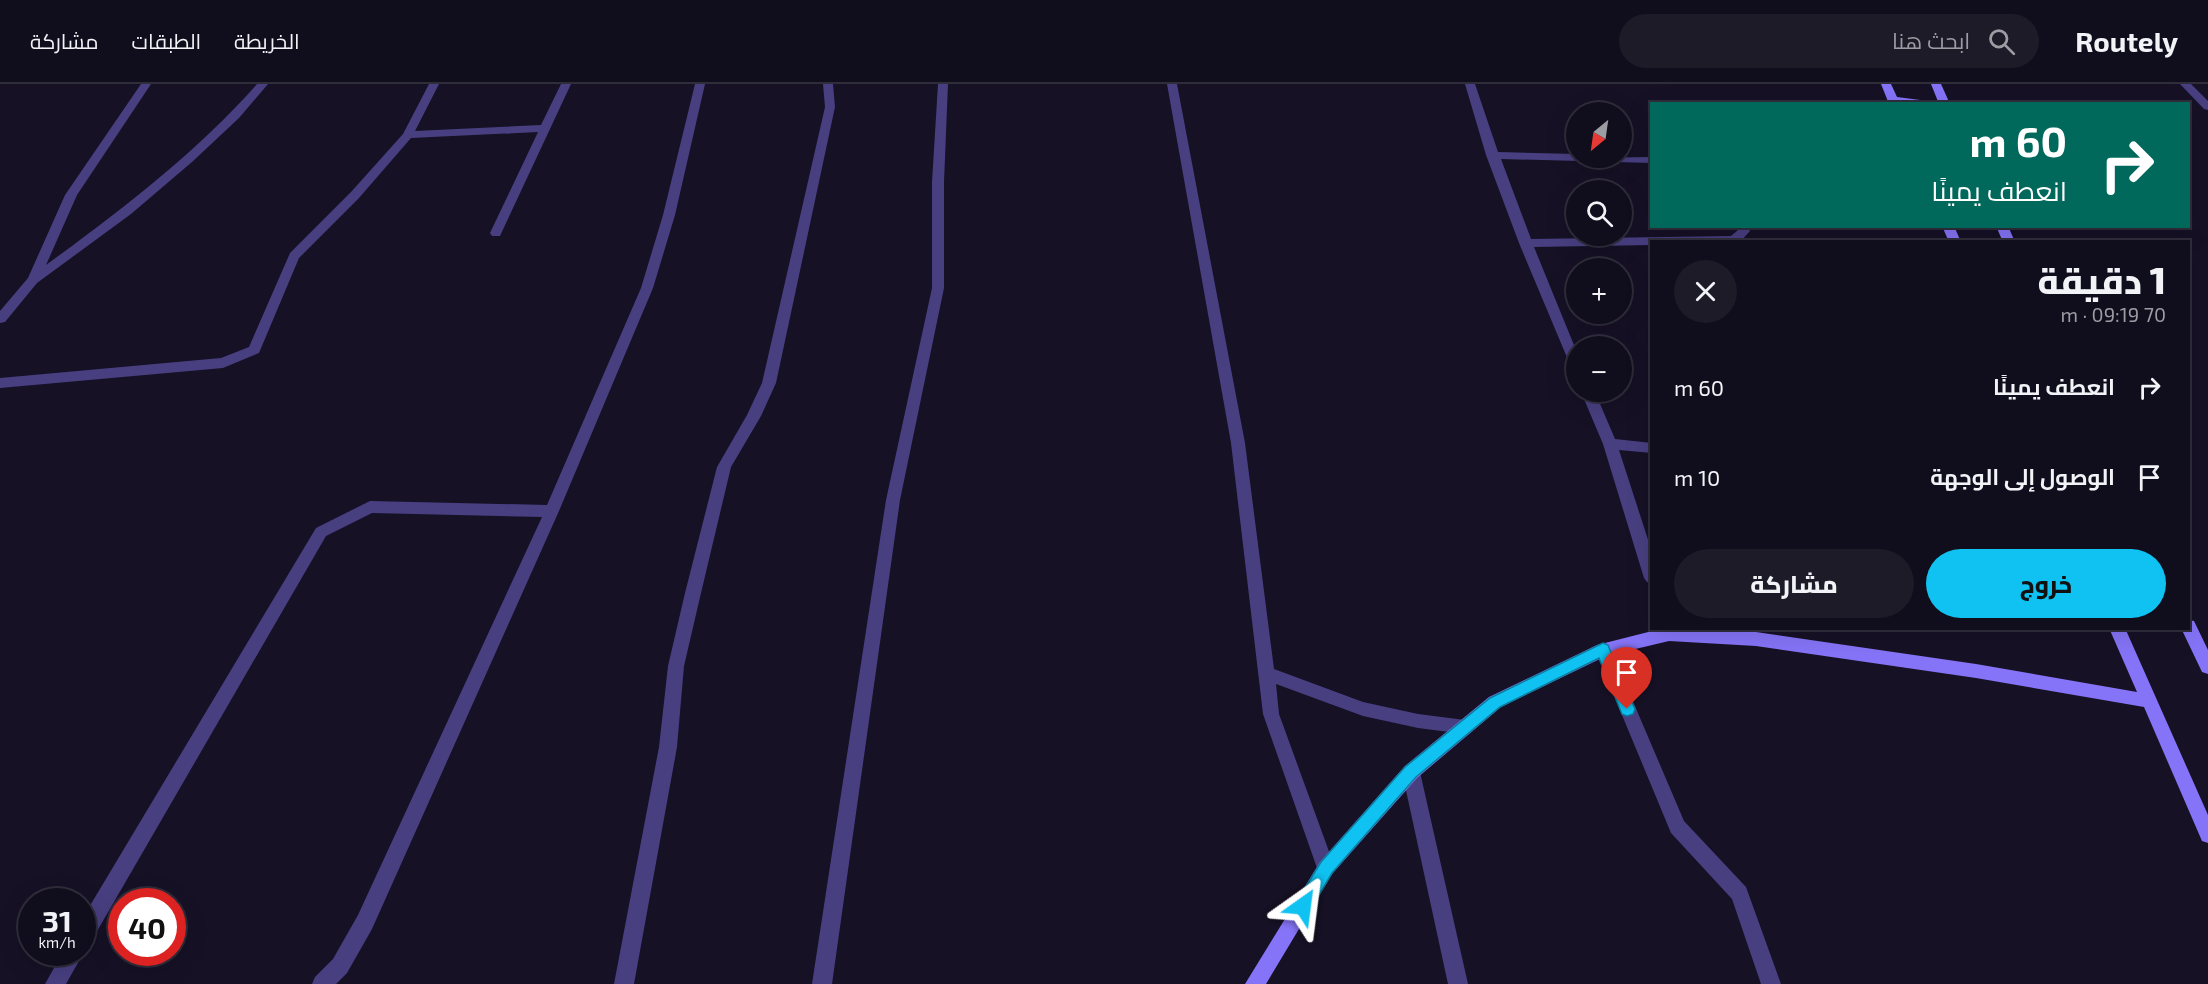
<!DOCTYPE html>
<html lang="ar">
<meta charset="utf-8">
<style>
:root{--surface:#100d1c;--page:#1e1b29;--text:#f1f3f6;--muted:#9c9ca3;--line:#302d3b;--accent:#0fc2f1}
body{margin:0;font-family:"Exo 2",Cairo,sans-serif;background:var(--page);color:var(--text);direction:rtl;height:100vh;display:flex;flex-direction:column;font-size:22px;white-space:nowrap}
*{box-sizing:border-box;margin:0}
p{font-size:20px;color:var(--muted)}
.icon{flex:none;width:33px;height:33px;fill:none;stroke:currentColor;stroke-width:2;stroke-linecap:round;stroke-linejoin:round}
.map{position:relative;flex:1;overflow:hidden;direction:ltr}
.side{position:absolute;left:1650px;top:156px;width:540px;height:390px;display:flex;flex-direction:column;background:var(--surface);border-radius:0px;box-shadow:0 6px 24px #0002,0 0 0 2px var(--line);direction:rtl}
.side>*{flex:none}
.guide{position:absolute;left:1650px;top:18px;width:540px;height:126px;border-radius:0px;box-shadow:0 6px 24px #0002,0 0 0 2px var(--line);direction:rtl;background:#00695c;color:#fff;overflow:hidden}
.needle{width:39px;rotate:209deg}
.controls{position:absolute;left:1566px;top:18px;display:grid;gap:12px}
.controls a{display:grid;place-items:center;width:66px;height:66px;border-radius:50%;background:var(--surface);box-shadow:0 6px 24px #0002,0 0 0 2px var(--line);font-size:30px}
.speed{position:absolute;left:18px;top:804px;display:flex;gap:12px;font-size:30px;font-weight:700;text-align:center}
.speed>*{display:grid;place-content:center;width:78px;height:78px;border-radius:50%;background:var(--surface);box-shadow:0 6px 24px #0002,0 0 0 2px var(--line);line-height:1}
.speed small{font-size:15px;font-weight:400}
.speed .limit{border:9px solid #d22;background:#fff;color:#111}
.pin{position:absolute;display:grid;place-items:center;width:51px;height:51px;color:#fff;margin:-62px -26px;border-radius:50% 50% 50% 0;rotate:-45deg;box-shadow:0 0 6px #0007}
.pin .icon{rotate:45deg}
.me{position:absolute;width:66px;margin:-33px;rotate:31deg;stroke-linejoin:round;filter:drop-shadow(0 0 4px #0008)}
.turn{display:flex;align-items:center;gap:21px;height:126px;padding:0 24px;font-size:27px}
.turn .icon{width:78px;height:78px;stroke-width:2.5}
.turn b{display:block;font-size:42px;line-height:51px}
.round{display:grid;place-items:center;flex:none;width:63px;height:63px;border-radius:32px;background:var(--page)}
.head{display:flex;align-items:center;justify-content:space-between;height:102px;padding:0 24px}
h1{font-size:36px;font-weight:800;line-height:45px}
.primary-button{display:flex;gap:12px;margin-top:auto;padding:12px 24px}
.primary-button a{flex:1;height:69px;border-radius:36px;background:var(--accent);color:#111;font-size:24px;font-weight:800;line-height:69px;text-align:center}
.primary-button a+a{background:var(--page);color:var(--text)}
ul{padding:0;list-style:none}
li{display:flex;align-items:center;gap:18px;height:90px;padding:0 24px}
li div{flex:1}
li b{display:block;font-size:22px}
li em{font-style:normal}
header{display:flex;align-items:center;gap:36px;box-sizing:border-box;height:84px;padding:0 30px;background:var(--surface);border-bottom:2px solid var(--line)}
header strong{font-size:28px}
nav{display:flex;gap:33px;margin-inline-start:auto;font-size:21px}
.search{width:420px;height:54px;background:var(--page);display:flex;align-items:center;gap:15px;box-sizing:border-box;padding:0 21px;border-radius:33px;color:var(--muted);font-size:22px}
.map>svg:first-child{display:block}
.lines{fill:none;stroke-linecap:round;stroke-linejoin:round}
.street{fill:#483f81;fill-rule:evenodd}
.secondary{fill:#8574f7;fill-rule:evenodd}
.route{fill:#0fc2f1;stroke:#0a7e9d;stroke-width:1.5}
</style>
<header>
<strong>Routely</strong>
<div class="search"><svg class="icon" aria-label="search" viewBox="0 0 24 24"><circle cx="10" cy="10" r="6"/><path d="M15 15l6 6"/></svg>ابحث هنا</div>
<nav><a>الخريطة</a><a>الطبقات</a><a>مشاركة</a></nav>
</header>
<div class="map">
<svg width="2208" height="900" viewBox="0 0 2208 900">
<rect width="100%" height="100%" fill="#161125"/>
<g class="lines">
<g class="street">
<path d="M 141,0 L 151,0 L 77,111 L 46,181 C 121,126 195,70 257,0 L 268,0 L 239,34 L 192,78 L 131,130 L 37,199 L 5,238 L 0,239 L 0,227 L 28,194 L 65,111 Z"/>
<polygon points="429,0 439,0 415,47 541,41 561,0 571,0 500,152 492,152 490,149 538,48 411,54 359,114 299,174 259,269 223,284 0,304 0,294 221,274 249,263 290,169 351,108 403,50"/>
<polygon points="695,0 705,0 675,131 653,204 559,427 372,845 347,889 336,900 312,900 315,893 333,875 358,831 542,433 372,429 326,452 89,861 82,863 82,835 316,444 370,417 547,421 641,204 663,131"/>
<polygon points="823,0 833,0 835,23 776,299 761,332 731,383 701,509 684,582 677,663 634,900 614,900 659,663 668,582 685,509 717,383 747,331 762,299 825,23"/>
<polygon points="938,0 948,0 944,98 944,204 900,416 832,900 812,900 886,416 932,204 932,98"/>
<polygon points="1167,0 1177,0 1245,359 1274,585 1363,618 1418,630 1465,636 1471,638 1473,643 1471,648 1465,650 1418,644 1363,632 1276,600 1279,630 1335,784 1332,790 1326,793 1320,790 1317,784 1263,630 1231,359"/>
<polygon points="1465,0 1475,0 1498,68 1576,70 1576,74 1652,73 1652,79 1501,75 1531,155 1731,152 1738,146 1736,142 1748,142 1750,147 1740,158 1652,158 1652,161 1534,163 1576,266 1576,285 1571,283 1519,159 1486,71"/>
<polygon points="2180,0 2191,0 2208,17 2208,26 2204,25"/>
<polygon points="1581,308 1595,308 1615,355 1652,359 1652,369 1619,366 1652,468 1652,500 1647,498 1644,494 1603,360"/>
<polygon points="1603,559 1609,561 1611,566 1684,737 1746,803 1781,900 1761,900 1732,815 1671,749 1595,566 1597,561"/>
<polygon points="1411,680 1417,682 1420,688 1468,900 1448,900 1402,688 1405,682"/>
<polygon points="82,865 84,868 66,900 45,900 63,868 82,868"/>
</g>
<g class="secondary">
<polygon points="1881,0 1891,0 1897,13 1928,17 1933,20 1889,20"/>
<polygon points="1931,0 1941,0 1950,20 1939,20"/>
<polygon points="1942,142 1954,142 1961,158 1949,158"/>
<polygon points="1996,142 2008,142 2015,158 2003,158"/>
<polygon points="2188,536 2194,537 2208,566 2208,590 2202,588 2181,544 2188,544"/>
<polygon points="1664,544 1756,548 1976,580 2137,608 2109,544 2125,544 2208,731 2208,759 2202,757 2144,623 1976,594 1756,562 1669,557 1606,572 1501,623 1417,694 1332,790 1266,900 1245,900 1320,778 1405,682 1489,613 1597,561"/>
</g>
</g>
<polygon class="route" points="1603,559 1608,561 1610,566 1635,625 1633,630 1627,632 1622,630 1599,574 1500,623 1416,693 1332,789 1309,828 1303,831 1297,828 1294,822 1297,817 1321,778 1405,683 1490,614"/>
</svg>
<div class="controls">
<a><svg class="needle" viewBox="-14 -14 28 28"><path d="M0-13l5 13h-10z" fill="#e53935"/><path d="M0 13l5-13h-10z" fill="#9c9ca3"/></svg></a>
<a><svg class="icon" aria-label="search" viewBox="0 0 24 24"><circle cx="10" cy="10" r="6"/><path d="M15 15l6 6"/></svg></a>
<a>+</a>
<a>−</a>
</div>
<div class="speed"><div>31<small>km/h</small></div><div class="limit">40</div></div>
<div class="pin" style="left:1627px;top:625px;background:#d93025"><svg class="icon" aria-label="arrive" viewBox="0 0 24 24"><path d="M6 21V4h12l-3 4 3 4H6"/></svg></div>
<svg class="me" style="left:1303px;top:822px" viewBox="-20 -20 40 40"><path d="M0-17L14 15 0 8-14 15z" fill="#0fc2f1" stroke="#fff" stroke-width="4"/></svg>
<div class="guide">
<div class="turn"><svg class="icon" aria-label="right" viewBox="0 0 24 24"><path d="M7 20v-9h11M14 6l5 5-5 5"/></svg><div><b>60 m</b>انعطف يمينًا</div></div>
</div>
<section class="side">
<div class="head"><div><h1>1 دقيقة</h1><p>70 m · 09:19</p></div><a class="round"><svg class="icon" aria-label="close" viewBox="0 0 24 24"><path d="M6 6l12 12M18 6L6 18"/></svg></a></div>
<ul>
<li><svg class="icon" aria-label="right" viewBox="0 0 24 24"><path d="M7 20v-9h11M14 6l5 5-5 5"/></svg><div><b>انعطف يمينًا</b></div><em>60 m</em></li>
<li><svg class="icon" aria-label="arrive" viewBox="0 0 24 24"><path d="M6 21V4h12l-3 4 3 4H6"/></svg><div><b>الوصول إلى الوجهة</b></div><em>10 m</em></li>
</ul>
<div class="primary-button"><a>خروج</a><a>مشاركة</a></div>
</section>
</div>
